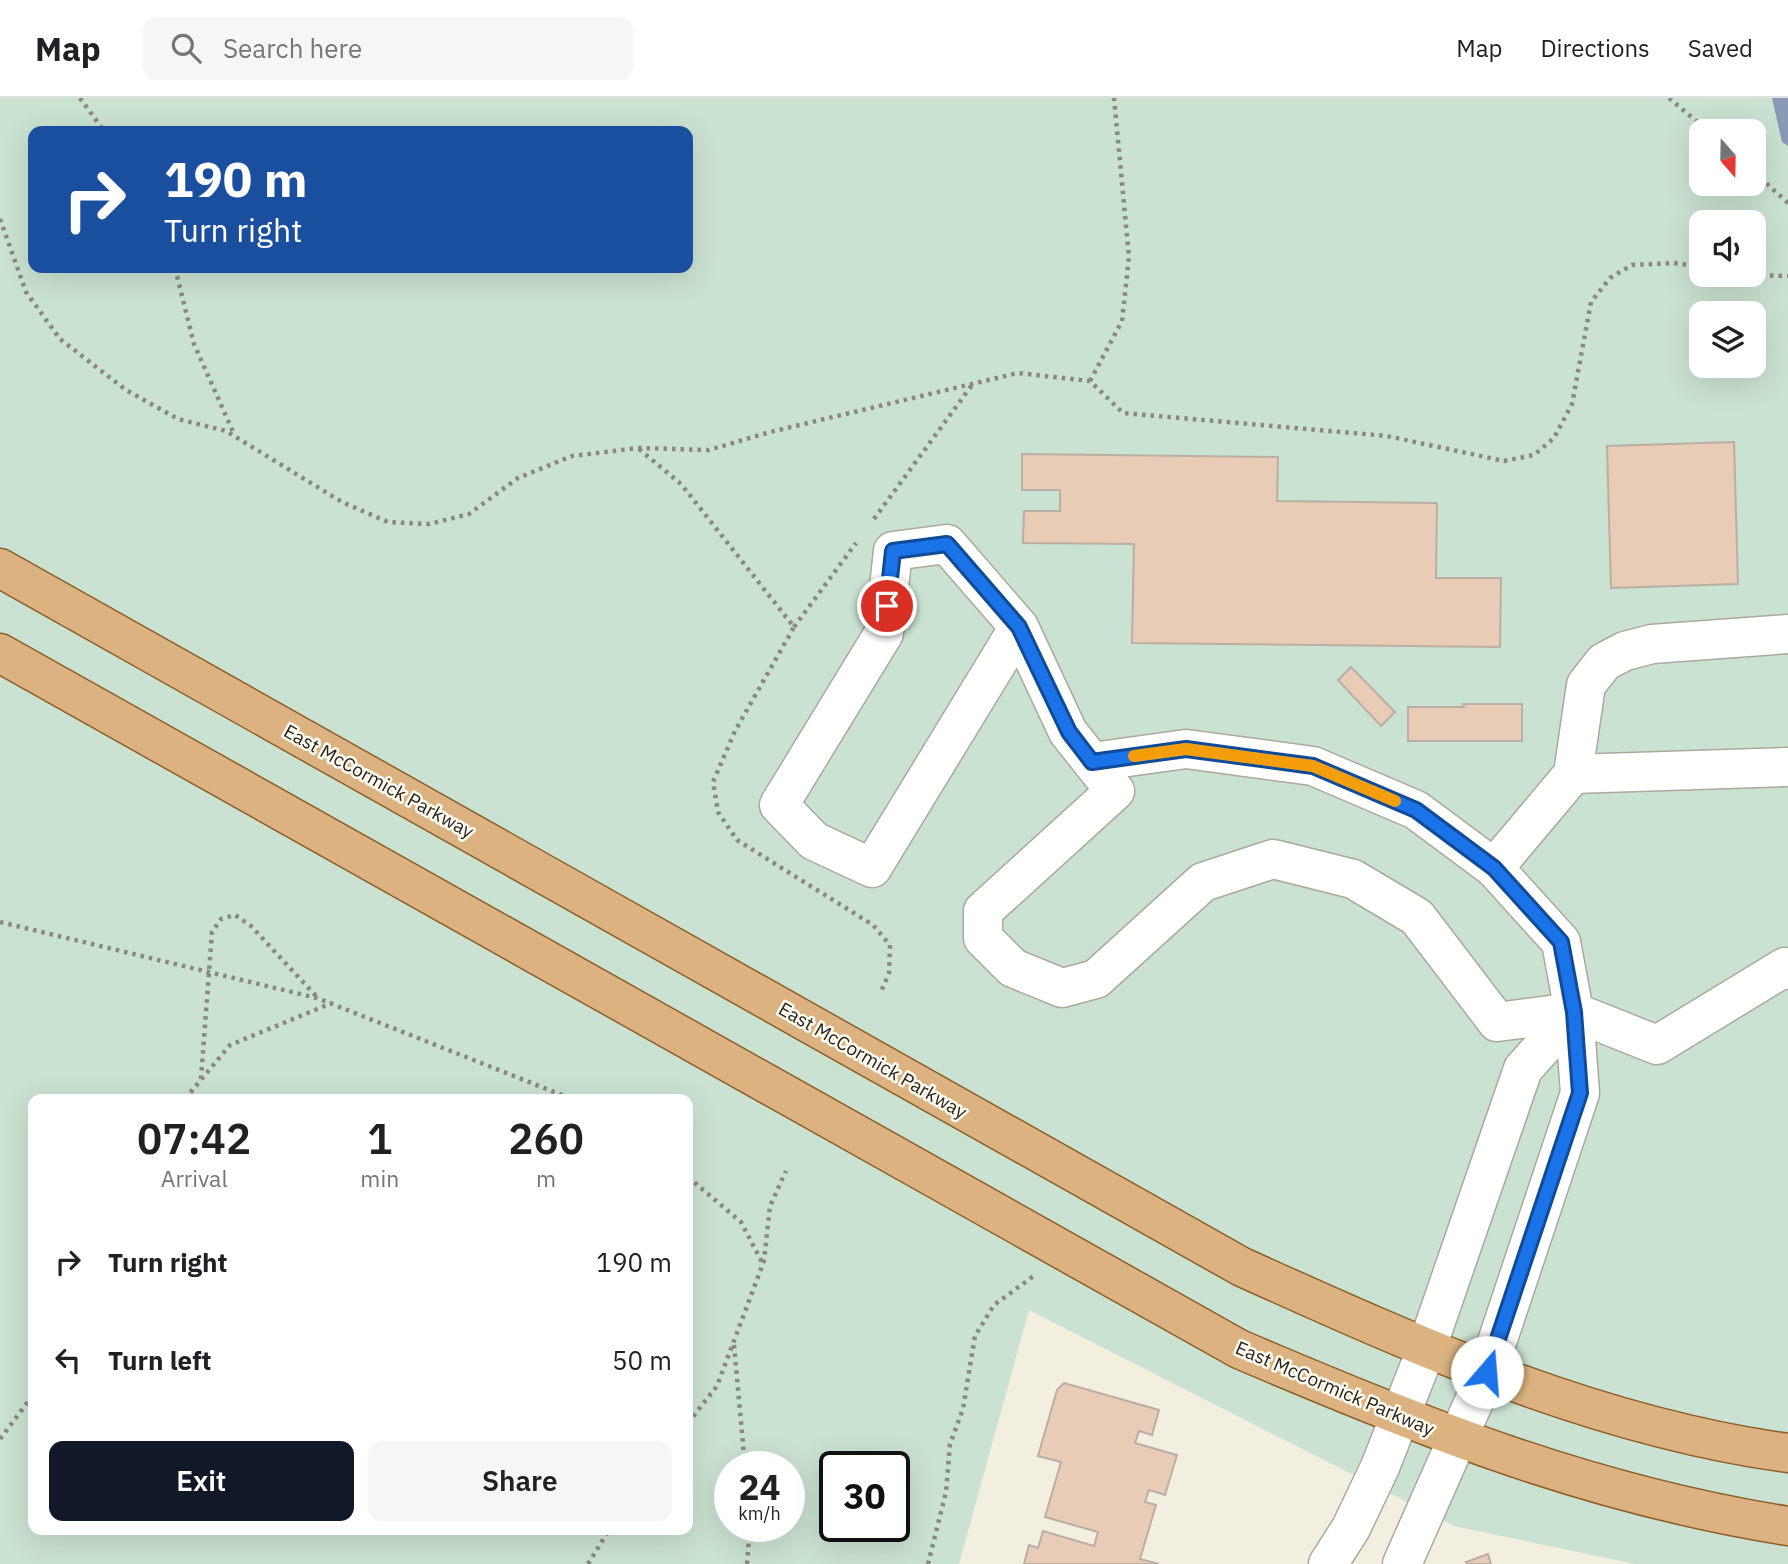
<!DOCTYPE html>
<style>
:root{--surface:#fff;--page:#f6f6f6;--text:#202124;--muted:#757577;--line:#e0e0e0;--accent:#111827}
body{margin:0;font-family:"IBM Plex Sans",sans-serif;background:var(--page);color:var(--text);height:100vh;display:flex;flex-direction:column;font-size:26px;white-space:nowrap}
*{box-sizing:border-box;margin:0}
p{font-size:23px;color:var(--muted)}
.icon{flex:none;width:38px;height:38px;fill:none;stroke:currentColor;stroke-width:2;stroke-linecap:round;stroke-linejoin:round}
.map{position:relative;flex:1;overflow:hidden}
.panel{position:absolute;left:28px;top:996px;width:665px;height:441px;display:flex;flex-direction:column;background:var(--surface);border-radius:14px;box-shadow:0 7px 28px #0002}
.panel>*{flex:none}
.guide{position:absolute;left:28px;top:28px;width:665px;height:147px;border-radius:14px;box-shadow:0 7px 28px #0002;background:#1a4fa0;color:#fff;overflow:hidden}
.needle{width:46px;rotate:160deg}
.controls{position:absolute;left:1689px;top:21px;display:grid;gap:14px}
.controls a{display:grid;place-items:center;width:77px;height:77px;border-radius:14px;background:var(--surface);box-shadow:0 7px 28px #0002;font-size:35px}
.speed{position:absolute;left:714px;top:1353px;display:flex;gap:14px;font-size:35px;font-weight:700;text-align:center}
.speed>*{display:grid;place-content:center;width:91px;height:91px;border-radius:50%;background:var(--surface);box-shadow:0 7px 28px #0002;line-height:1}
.speed small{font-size:18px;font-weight:400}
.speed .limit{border:4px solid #111;border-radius:10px;background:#fff;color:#111}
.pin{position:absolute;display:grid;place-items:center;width:60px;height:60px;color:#fff;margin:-30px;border:4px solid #fff;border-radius:50%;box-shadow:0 2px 7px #0007}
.me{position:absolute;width:77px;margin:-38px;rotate:18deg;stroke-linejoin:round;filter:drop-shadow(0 0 5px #0008)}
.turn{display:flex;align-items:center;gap:24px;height:147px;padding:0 21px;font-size:32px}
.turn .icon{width:91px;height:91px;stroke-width:2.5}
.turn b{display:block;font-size:49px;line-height:60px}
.eta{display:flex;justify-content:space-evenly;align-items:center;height:119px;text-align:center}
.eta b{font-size:42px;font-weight:600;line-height:49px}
.action{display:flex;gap:14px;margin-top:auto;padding:14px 21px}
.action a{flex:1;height:80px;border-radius:14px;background:var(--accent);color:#fff;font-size:28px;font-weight:600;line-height:80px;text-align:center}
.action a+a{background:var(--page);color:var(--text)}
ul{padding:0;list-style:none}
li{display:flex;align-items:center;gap:21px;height:98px;padding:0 21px}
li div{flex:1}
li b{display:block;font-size:26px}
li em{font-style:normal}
header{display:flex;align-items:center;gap:42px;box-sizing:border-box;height:98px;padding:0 35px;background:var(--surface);border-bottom:2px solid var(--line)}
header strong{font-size:33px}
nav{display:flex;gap:38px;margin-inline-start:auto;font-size:24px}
.search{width:490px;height:63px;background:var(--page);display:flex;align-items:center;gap:18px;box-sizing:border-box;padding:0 24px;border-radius:14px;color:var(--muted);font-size:26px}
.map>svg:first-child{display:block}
.green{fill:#cae2d1;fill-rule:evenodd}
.water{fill:#889ab5}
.building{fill:#e9ccb6;stroke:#baaea5;stroke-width:2}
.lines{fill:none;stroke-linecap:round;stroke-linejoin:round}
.minor-casing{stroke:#ada89b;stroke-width:41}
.major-casing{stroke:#8d6027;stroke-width:41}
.path{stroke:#8b887f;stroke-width:4.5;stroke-dasharray:3.5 5;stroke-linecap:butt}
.minor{stroke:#fff;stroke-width:38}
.major{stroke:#dcb380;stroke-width:38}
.route-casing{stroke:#114b97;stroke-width:18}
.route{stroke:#1a73e8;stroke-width:12}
.slow{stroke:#f59e0b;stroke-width:12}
.labels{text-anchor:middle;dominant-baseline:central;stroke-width:5;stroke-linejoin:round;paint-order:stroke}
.street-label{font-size:19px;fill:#25241f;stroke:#fffbf0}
</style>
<header>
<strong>Map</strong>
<div class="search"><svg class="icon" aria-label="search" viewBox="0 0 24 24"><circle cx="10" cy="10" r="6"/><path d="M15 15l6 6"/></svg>Search here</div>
<nav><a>Map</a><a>Directions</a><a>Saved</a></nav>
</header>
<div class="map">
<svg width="1788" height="1466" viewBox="0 0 1788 1466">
<rect width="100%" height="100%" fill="#f2eee0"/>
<path class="green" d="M 0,0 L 1788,0 L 1788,1466 L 1635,1466 L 1454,1428 L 1029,1212 L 959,1466 L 0,1466 ZM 33,33 L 688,33 L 688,170 L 33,170 ZM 1701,33 L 1754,33 L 1754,86 L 1701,86 ZM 1701,124 L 1754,124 L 1754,177 L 1701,177 ZM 1701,215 L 1754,215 L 1754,268 L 1701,268 ZM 33,1001 L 688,1001 L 688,1432 L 33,1432 ZM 730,1368 L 789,1368 L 789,1428 L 730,1428 ZM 835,1368 L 894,1368 L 894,1428 L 835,1428 Z"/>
<polygon class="water" points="1772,0 1788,0 1788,48 1782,44"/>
<g class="building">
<polygon points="1734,344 1738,486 1611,490 1607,348"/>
<polygon points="1022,356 1278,359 1277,403 1437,405 1436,480 1501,480 1500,549 1132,545 1134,446 1023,445 1024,413 1060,413 1060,392 1022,392"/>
<polygon points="1351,569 1395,614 1381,628 1338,582"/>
<polygon points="1463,606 1522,606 1522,643 1408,643 1408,609 1464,609"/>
<polygon points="1064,1285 1159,1312 1152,1337 1139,1333 1135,1345 1177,1357 1165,1397 1149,1392 1145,1404 1156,1407 1140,1461 1159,1466 1024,1466 1029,1447 1038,1450 1043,1433 1094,1448 1098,1434 1045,1419 1061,1364 1038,1358 1057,1292"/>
<polygon points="1488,1456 1491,1466 1467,1466 1466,1464"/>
</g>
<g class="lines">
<g class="minor-casing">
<g id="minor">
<polyline points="1019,529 872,770 814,743 779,707 884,535 893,453 947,446 1019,529 1068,634 1115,693 983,813 983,840 1013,870 1062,890 1096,881 1203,784 1273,761 1353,781 1417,819 1497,924 1574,914 1657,947 1785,869 1788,872"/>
<polyline points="1092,664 1186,651 1313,668 1416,712 1494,770"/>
<polyline points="1573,676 1788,669"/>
<polyline points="1328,1466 1351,1430 1380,1369 1426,1252 1523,971 1574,914"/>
<polyline points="1402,1466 1487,1274 1580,995 1574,914 1561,844 1494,770 1573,676 1586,587 1604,564 1625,553 1652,546 1788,536"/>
</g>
</g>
<g class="major-casing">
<g id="major">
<path d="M 0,470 L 1242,1169 C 1417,1248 1596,1329 1788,1355"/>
<path d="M 0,555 L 1239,1251 C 1421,1329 1591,1397 1788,1428"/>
</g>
</g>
<g class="path">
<polyline points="80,0 104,33"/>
<polyline points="1669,0 1708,33"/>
<polyline points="1754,74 1788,105"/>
<polyline points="0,121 26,194 60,241 126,292 178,321 226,333 342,404 388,424 429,426 469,416 518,380 572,358 638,350 709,352 770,334 1018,275 1090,283 1123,315 1387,338 1504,363 1534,357 1554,340 1572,306 1591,204 1610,180 1632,167 1674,165 1701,169"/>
<polyline points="175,170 194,246 234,336"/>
<polyline points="1753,177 1788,178"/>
<polyline points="1090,283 1122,223 1129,159 1114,0"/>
<polyline points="639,351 681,386 794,529 735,633 713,684 718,714 737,742 873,827 890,847 889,875 880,896"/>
<polyline points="874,421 972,287"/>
<polyline points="794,529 856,445"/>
<polyline points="0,824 317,900 572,1001"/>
<polyline points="201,981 212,834 221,821 235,817 251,828 316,898"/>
<polyline points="185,1001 230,947 332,905"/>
<polyline points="688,1079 741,1124 763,1166"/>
<polyline points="734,1247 745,1368"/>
<polyline points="688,1325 717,1288 764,1163 770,1108 786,1073"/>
<polyline points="0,1341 33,1297"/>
<polyline points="588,1466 609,1432"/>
<polyline points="747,1466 750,1428"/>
<polyline points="928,1466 946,1394 950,1346 963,1311 975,1238 994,1207 1035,1177"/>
</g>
<use href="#minor" class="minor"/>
<use href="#major" class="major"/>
</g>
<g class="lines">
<g class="route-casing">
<polyline id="route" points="887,508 893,453 947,446 1019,529 1069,634 1092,664 1186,651 1313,668 1416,712 1494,770 1561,844 1574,914 1580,995 1487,1274"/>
</g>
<use href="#route" class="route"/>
<polyline class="slow" points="1134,658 1186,651 1313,668 1395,703"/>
</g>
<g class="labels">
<g class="street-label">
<text transform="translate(379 683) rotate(29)">East McCormick Parkway</text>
<text transform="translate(873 962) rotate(30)">East McCormick Parkway</text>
<text transform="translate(1335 1290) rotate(23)">East McCormick Parkway</text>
</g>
</g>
</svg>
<div class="controls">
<a><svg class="needle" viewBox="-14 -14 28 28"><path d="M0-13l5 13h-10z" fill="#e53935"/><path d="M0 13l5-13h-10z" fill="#757577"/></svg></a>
<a><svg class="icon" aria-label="sound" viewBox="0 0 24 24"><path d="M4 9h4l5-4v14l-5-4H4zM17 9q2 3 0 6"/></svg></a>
<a><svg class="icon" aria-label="layers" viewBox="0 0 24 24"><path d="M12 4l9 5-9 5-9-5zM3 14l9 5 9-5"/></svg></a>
</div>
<div class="speed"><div>24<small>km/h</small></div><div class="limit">30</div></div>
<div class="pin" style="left:887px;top:508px;background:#d93025"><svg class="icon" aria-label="arrive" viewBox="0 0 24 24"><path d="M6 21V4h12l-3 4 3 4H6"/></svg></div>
<svg class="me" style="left:1487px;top:1274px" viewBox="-20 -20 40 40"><circle r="19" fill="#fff"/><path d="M0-13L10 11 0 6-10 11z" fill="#1a73e8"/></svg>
<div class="guide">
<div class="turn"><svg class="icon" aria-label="right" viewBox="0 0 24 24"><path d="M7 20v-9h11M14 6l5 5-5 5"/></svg><div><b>190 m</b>Turn right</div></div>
</div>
<section class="panel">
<div class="eta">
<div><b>07:42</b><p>Arrival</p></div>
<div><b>1</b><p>min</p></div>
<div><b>260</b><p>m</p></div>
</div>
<ul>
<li><svg class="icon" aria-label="right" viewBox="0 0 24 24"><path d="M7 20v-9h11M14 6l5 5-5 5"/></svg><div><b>Turn right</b></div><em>190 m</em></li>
<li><svg class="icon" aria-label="left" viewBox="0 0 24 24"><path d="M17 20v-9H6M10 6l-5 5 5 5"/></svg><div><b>Turn left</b></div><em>50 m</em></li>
</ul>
<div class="action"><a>Exit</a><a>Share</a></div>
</section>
</div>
